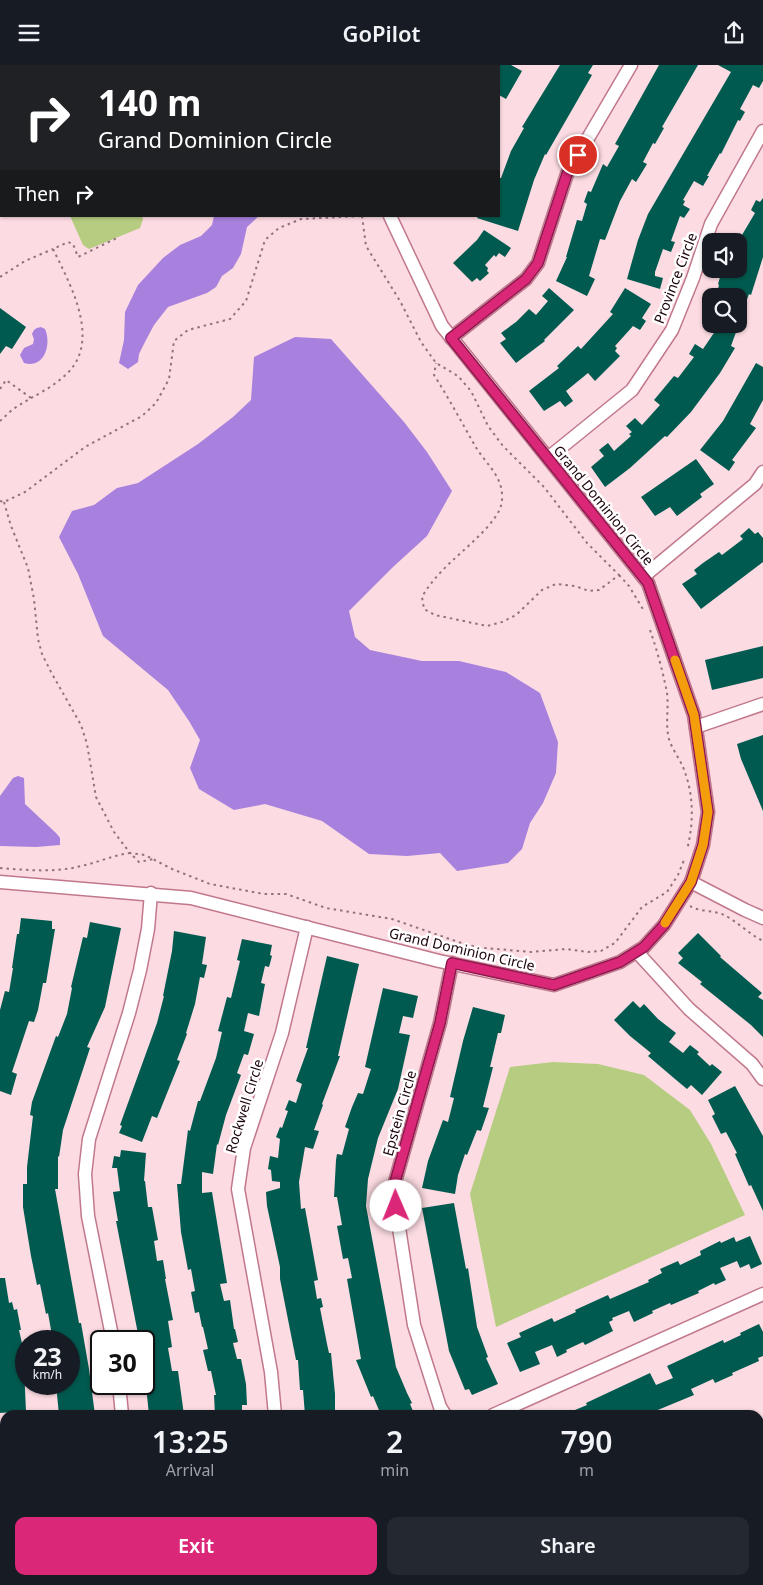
<!DOCTYPE html>
<style>
:root{--surface:#171b24;--page:#242831;--text:#f1f3f6;--muted:#9ea1a6;--accent:#db2777}
body{margin:0;font-family:"Noto Sans",sans-serif;background:var(--page);color:var(--text);height:100vh;display:flex;flex-direction:column;font-size:19px;white-space:nowrap}
*{box-sizing:border-box;margin:0}
p{font-size:16px;color:var(--muted)}
.icon{flex:none;width:28px;height:28px;fill:none;stroke:currentColor;stroke-width:2;stroke-linecap:round;stroke-linejoin:round}
.map{position:relative;flex:1;overflow:hidden}
.drawer{position:absolute;left:0px;top:1345px;width:764px;height:175px;display:flex;flex-direction:column;background:var(--surface);border-radius:15px 15px 0 0;box-shadow:0 1px 4px #0004}
.drawer>*{flex:none}
.top-card{position:absolute;left:0px;top:0px;width:500px;height:152px;box-shadow:0 1px 4px #0004;background:#202124;color:#fff;overflow:hidden}
.controls{position:absolute;left:702px;top:168px;display:grid;gap:10px}
.controls a{display:grid;place-items:center;width:45px;height:45px;border-radius:10px;background:var(--surface);box-shadow:0 1px 4px #0004;font-size:25px}
.speed{position:absolute;left:15px;top:1265px;display:flex;gap:10px;font-size:25px;font-weight:700;text-align:center}
.speed>*{display:grid;place-content:center;width:65px;height:65px;border-radius:50%;background:var(--surface);box-shadow:0 1px 4px #0004;line-height:1}
.speed small{font-size:12px;font-weight:400}
.speed .limit{border:2px solid #111;border-radius:8px;background:#fff;color:#111}
.pin{position:absolute;display:grid;place-items:center;width:42px;height:42px;color:#fff;margin:-21px;border:2px solid #fff;border-radius:50%;box-shadow:0 1px 5px #0007}
.me{position:absolute;width:55px;margin:-28px;rotate:359deg;stroke-linejoin:round;filter:drop-shadow(0 0 4px #0008)}
.turn{display:flex;align-items:center;gap:18px;height:105px;padding:0 15px;font-size:22px}
.turn .icon{width:65px;height:65px;stroke-width:2.5}
.turn b{display:block;font-size:35px;line-height:42px}
.then{display:flex;align-items:center;height:48px;padding:0 15px;background:#0003;gap:10px;font-size:19px}
.eta{display:flex;justify-content:space-evenly;align-items:center;height:85px;text-align:center}
.eta b{font-size:30px;font-weight:600;line-height:35px}
.action{display:flex;gap:10px;margin-top:auto;padding:10px 15px}
.action a{flex:1;height:58px;border-radius:10px;background:var(--accent);color:#fff;font-size:20px;font-weight:600;line-height:58px;text-align:center}
.action a+a{background:var(--page);color:var(--text)}
header{display:flex;justify-content:space-between;align-items:center;height:65px;padding:0 15px;background:var(--surface);font-size:22px;font-weight:600}
.map>svg:first-child{display:block}
.green{fill:#b6cc80}
.water{fill:#a781dd}
.building{fill:#005a4f}
.lines{fill:none;stroke-linecap:round;stroke-linejoin:round}
.minor-casing{stroke:#c1788c;stroke-width:15}
.tertiary-casing{stroke:#c1788c;stroke-width:18}
.path{stroke:#91747b;stroke-width:2;stroke-dasharray:2.5 4;stroke-linecap:butt}
.minor{stroke:#fff;stroke-width:12}
.tertiary{stroke:#fff;stroke-width:15}
.route-casing{stroke:#8e194d;stroke-width:12}
.route{stroke:#db2777;stroke-width:9}
.slow{stroke:#f59e0b;stroke-width:9}
.labels{text-anchor:middle;dominant-baseline:central;stroke-width:5;stroke-linejoin:round;paint-order:stroke}
.street-label{font-size:14px;fill:#1c040b;stroke:#fff}
</style>
<header><svg class="icon" aria-label="menu" viewBox="0 0 24 24"><path d="M4 6h16M4 12h16M4 18h16"/></svg>GoPilot<svg class="icon" aria-label="share" viewBox="0 0 24 24"><path d="M12 15V3M7 8l5-5 5 5M5 13v7h14v-7"/></svg></header>
<div class="map">
<svg width="763" height="1520" viewBox="0 0 763 1520">
<rect width="100%" height="100%" fill="#fcdbe2"/>
<g class="green">
<polygon points="70,151 142,151 143,154 140,163 89,184 83,180"/>
<polygon points="553,997 598,999 644,1010 690,1045 711,1079 745,1150 496,1262 470,1129 510,1002"/>
<polygon points="763,1408 763,1520 520,1520 530,1515 759,1515 759,1410"/>
</g>
<g class="water">
<polygon points="214,151 259,151 247,162 241,189 233,203 222,211 216,222 207,228 168,242 154,260 146,275 139,289 138,297 128,304 119,298 124,275 125,247 138,220 163,193 180,180 201,171 212,160"/>
<path d="M 41,262 L 45,264 C 52,280 44,304 24,298 L 20,290 L 24,283 L 33,279 L 34,274 L 32,269 C 34,264 36,263 41,262 Z"/>
<polygon points="295,272 331,274 404,357 427,387 452,426 427,471 393,502 349,546 355,572 370,585 422,596 459,596 506,607 540,628 558,677 556,708 543,738 530,758 522,784 508,798 457,806 440,788 407,791 369,789 322,756 265,739 234,745 199,724 190,703 200,675 189,656 168,625 103,571 78,509 59,472 72,446 94,440 117,423 138,418 198,379 233,352 251,335 254,292"/>
<polygon points="18,711 24,713 25,739 56,768 60,773 60,780 36,782 0,781 0,731 13,713"/>
<polygon points="759,1458 763,1461 763,1520 650,1520 657,1515 759,1515"/>
<polygon points="232,1515 290,1515 281,1520 221,1520"/>
</g>
<g class="building">
<polygon points="499,0 511,0 522,6 506,34 499,30"/>
<polygon points="560,0 593,0 588,8 592,10 546,90 545,89 534,115 518,166 477,153 478,151 499,151 499,113 501,113 511,86 524,63 522,62"/>
<polygon points="659,0 698,0 662,62 664,63 655,79 653,78 643,97 647,99 636,117 632,114 620,136 605,175 600,174 589,211 595,214 587,231 556,216 567,192 566,192 577,155 582,156 587,139 584,137 588,126 591,127 603,99 607,102 619,81 615,79"/>
<polygon points="718,0 763,0 763,16 759,23 753,20 740,44 745,47 740,56 738,55 721,89 720,88 707,111 709,111 703,121 694,116 683,135 685,136 683,140 690,144 684,153 680,151 671,176 675,177 671,187 663,184 655,207 655,211 663,213 660,224 627,214 638,175 648,149 731,7"/>
<polygon points="763,133 763,192 751,230 749,229 740,253 739,253 739,231 716,231 719,220 718,219 721,209 725,210 727,204 739,204 739,168 742,170 755,148 751,145 756,135 760,137"/>
<polygon points="484,165 511,183 505,192 499,188 496,192 494,190 485,200 488,203 487,206 489,208 480,216 477,213 472,217 453,198 477,175"/>
<polygon points="549,223 574,245 544,275 545,276 516,298 500,278 506,274 501,268 516,257 529,244 536,250 548,236 542,231"/>
<polygon points="625,223 651,239 642,253 646,256 640,265 633,261 615,281 617,283 615,286 620,291 595,316 588,308 566,326 573,336 565,342 560,336 544,346 529,326 559,303 557,301 578,281 581,284 613,249 610,247"/>
<polygon points="0,243 26,262 12,284 6,281 0,289"/>
<polygon points="720,259 739,259 731,281 735,283 720,308 691,347 667,372 665,371 630,403 605,422 591,402 604,391 599,385 608,378 614,386 631,371 629,369 632,367 626,361 635,353 642,360 660,340 654,335 674,311 678,313 694,292 689,289 695,279 703,284"/>
<polygon points="756,298 763,302 763,335 750,359 756,363 732,395 735,397 729,406 700,385 723,356"/>
<polygon points="696,394 714,419 700,429 702,432 677,451 670,442 655,451 641,432"/>
<polygon points="749,463 755,469 758,467 763,473 763,497 701,544 682,519 697,509 694,505 703,498 719,487 722,490 743,474 740,471"/>
<polygon points="763,581 763,613 712,625 705,595"/>
<polygon points="763,670 763,746 741,694 737,679"/>
<polygon points="21,853 52,856 52,864 55,864 46,918 43,918 38,945 34,957 29,956 12,1007 17,1009 11,1030 0,1026 0,945 5,926 9,927 13,903 12,903 17,869 19,869"/>
<polygon points="90,857 121,863 105,942 87,982 90,983 63,1065 59,1092 58,1091 58,1124 55,1124 79,1258 81,1258 89,1304 95,1350 59,1350 56,1319 69,1319 69,1276 53,1276 48,1248 46,1249 40,1219 37,1220 31,1191 23,1142 23,1119 27,1119 27,1102 33,1051 30,1050 32,1037 56,971 58,972 67,949 72,923 71,922 83,872 87,873"/>
<polygon points="174,866 206,872 202,899 207,900 204,913 200,912 195,939 186,968 187,969 177,995 180,996 157,1053 152,1051 142,1077 119,1068 122,1061 120,1060 157,958 164,931 163,931 172,886"/>
<polygon points="698,868 721,891 720,892 762,928 758,932 763,935 763,972 751,960 700,919 702,917 678,898 683,893 678,888"/>
<polygon points="242,874 272,880 270,890 272,891 269,902 265,901 261,918 265,919 259,951 248,948 244,966 254,969 248,990 244,989 237,1008 241,1010 226,1050 218,1080 217,1079 213,1109 202,1107 202,1128 212,1127 227,1218 220,1219 224,1236 230,1235 234,1264 235,1264 238,1277 233,1278 237,1294 241,1294 246,1319 247,1340 242,1340 242,1349 215,1350 214,1330 216,1330 211,1306 208,1306 203,1285 208,1284 203,1262 202,1262 199,1247 195,1248 191,1227 195,1226 191,1204 188,1205 181,1167 177,1119 181,1119 188,1065 190,1066 198,1036 200,1036 216,993 222,967 218,966 227,932 231,933 240,896 237,895"/>
<polygon points="327,891 359,899 338,991 340,991 322,1039 323,1040 314,1065 319,1066 313,1084 305,1082 299,1117 301,1144 305,1143 318,1215 314,1216 317,1234 321,1233 323,1242 320,1243 327,1279 329,1288 331,1288 335,1329 335,1350 305,1350 303,1325 300,1325 298,1295 296,1295 280,1214 280,1202 267,1141 266,1127 280,1123 280,1117 272,1116 271,1105 268,1104 270,1091 278,1093 280,1074 276,1072 280,1062 282,1063 288,1046 285,1045 289,1035 296,1038 302,1019 296,1016 308,983 306,983"/>
<polygon points="383,923 418,931 413,953 403,951 399,968 410,970 398,1024 378,1073 368,1114 366,1141 396,1302 407,1328 412,1338 410,1339 413,1346 404,1350 381,1350 373,1331 371,1332 356,1295 361,1294 347,1214 352,1213 348,1193 343,1194 337,1161 342,1160 337,1132 334,1132 336,1095 337,1089 342,1090 349,1064 345,1062 352,1042 358,1028 363,1029 371,1004 365,1002"/>
<polygon points="633,936 640,943 644,939 658,954 676,968 669,977 683,988 690,980 699,987 697,989 710,1001 712,999 722,1007 702,1030 691,1020 687,1024 675,1014 648,991 651,988 630,971 614,955"/>
<polygon points="473,942 505,950 501,968 498,968 490,1002 493,1002 483,1042 489,1043 481,1066 477,1065 467,1090 465,1089 458,1110 455,1129 422,1123 428,1096 443,1055 448,1057 454,1033 450,1032 463,976"/>
<polygon points="735,1021 763,1071 763,1146 751,1120 749,1121 735,1089 737,1088 726,1067 721,1069 712,1051 715,1049 708,1035"/>
<polygon points="121,1085 146,1088 144,1116 145,1116 148,1142 152,1142 158,1175 154,1176 157,1196 163,1195 166,1214 165,1214 173,1255 168,1256 172,1282 168,1283 172,1306 178,1306 184,1350 149,1350 144,1301 144,1273 139,1274 116,1156 118,1156 113,1127 120,1126 117,1103 112,1103 114,1091 120,1092"/>
<polygon points="454,1138 466,1204 468,1203 477,1262 488,1292 486,1293 498,1319 472,1330 469,1324 465,1325 449,1286 422,1143"/>
<polygon points="750,1171 762,1199 751,1204 749,1199 740,1203 737,1196 720,1203 726,1215 715,1220 714,1218 698,1226 699,1228 671,1240 670,1238 652,1246 653,1248 634,1257 629,1246 612,1253 613,1255 609,1257 613,1266 585,1280 583,1277 566,1285 567,1287 557,1292 552,1280 535,1287 540,1299 520,1307 507,1278 521,1272 519,1268 552,1253 554,1257 576,1247 575,1245 608,1230 610,1234 649,1217 648,1215 662,1208 660,1204 678,1196 680,1200 701,1190 700,1186 720,1176 721,1178 734,1172 736,1177"/>
<polygon points="0,1213 5,1213 9,1238 12,1237 14,1245 17,1244 21,1265 19,1265 26,1296 26,1302 24,1303 26,1346 0,1348"/>
<polygon points="759,1259 763,1267 763,1291 758,1293 759,1296 732,1308 733,1310 715,1318 713,1314 691,1324 694,1330 653,1347 655,1350 563,1350 587,1340 586,1338 650,1308 656,1320 673,1313 667,1301 723,1275 724,1278 741,1270 740,1268"/>
</g>
<g class="lines">
<g class="minor-casing">
<g id="minor">
<polyline points="135,0 136,1"/>
<polyline points="283,1 284,0"/>
<polyline points="454,1 455,0"/>
<polyline points="0,79 1,82"/>
<polyline points="0,96 1,95"/>
<polyline points="451,273 526,214 538,198 567,109 631,0"/>
<polyline points="548,393 632,325 672,265 693,213 711,159 763,66"/>
<polyline points="643,512 755,419 763,407"/>
<polyline points="696,662 763,639"/>
<polyline points="0,817 191,833 439,896 554,920 620,897 644,882 664,860 691,817 703,780 708,747 694,650 648,518 442,261 390,151"/>
<polyline points="691,817 745,845 763,853"/>
<polyline points="637,887 689,944 752,999 763,1014"/>
<polyline points="113,1276 88,1151 85,1109 89,1074 129,948 140,905 148,864 151,828"/>
<polyline points="119,1319 122,1350"/>
<polyline points="275,1350 271,1307 238,1124 244,1083 282,968 307,862"/>
<polyline points="445,1350 440,1342 414,1260 393,1124 440,958 452,898"/>
<polyline points="493,1350 763,1229"/>
<polyline points="0,1496 5,1507"/>
<polyline points="8,1515 11,1520"/>
</g>
</g>
<g class="tertiary-casing">
<g id="tertiary">
<polyline points="759,1378 763,1376"/>
<polyline points="446,1520 457,1515"/>
</g>
</g>
<g class="path">
<path d="M 362,151 L 366,181 L 400,236 L 421,277 L 436,298 L 458,311 L 471,326 L 488,361 L 503,381 L 544,422 L 587,478 L 619,510 L 599,525 L 589,526 L 575,521 L 556,519 L 542,525 L 516,550 L 502,557 L 487,561 L 435,550 L 424,544 L 422,532 C 439,502 468,485 490,459 C 498,449 503,442 502,429 C 501,409 483,396 474,379 C 461,356 448,332 434,310 L 436,298"/>
<polyline points="0,212 25,196 53,184"/>
<polyline points="0,324 6,315 31,333 13,344 0,356"/>
<path d="M 31,333 C 46,325 67,313 76,297 C 95,263 68,215 53,184 L 68,177 L 73,179 L 78,192 L 117,173"/>
<polyline points="0,436 4,437 25,427 85,382 142,351 156,338 169,314 174,276 188,265 230,254 246,236 265,175 279,163 301,154 362,151"/>
<polyline points="4,437 11,461 28,503 34,534 38,574 42,589 51,607 81,660 87,679 96,732 114,767 130,788 145,790 172,804 210,819 264,829 286,829 326,843 392,854 467,880 485,883 531,887 566,884 588,887 601,886 615,878 642,842 667,827 678,810 684,795"/>
<polyline points="619,510 629,521 644,546"/>
<path d="M 650,565 C 657,585 663,607 667,628 C 669,644 665,659 669,674 C 672,684 679,693 683,702 C 694,729 694,757 687,785"/>
<path d="M 0,803 C 27,805 55,808 81,801 C 97,798 113,790 130,788 L 139,797 L 154,794"/>
<path d="M 690,841 C 699,847 714,845 724,850 C 738,857 749,869 763,876"/>
<polyline points="759,1400 763,1398"/>
<polyline points="759,1422 763,1420"/>
<polyline points="496,1520 506,1515"/>
<polyline points="533,1520 544,1515"/>
</g>
<use href="#minor" class="minor"/>
<use href="#tertiary" class="tertiary"/>
</g>
<g class="lines">
<g class="route-casing">
<polyline id="route" points="396,1141 393,1124 440,958 452,898 554,920 620,897 644,882 664,860 691,817 703,780 708,747 694,650 648,518 451,273 526,214 538,198 567,109 578,90"/>
</g>
<use href="#route" class="route"/>
<polyline class="slow" points="665,858 691,817 703,780 708,747 694,650 675,595"/>
</g>
<g class="labels">
<g class="street-label">
<text transform="translate(675 213) rotate(-69)">Province Circle</text>
<text transform="translate(604 440) rotate(51)">Grand Dominion Circle</text>
<text transform="translate(462 884) rotate(13)">Grand Dominion Circle</text>
<text transform="translate(244 1041) rotate(-73)">Rockwell Circle</text>
<text transform="translate(399 1048) rotate(-74)">Epstein Circle</text>
</g>
</g>
</svg>
<div class="controls">
<a><svg class="icon" aria-label="sound" viewBox="0 0 24 24"><path d="M4 9h4l5-4v14l-5-4H4zM17 9q2 3 0 6"/></svg></a>
<a><svg class="icon" aria-label="search" viewBox="0 0 24 24"><circle cx="10" cy="10" r="6"/><path d="M15 15l6 6"/></svg></a>
</div>
<div class="speed"><div>23<small>km/h</small></div><div class="limit">30</div></div>
<div class="pin" style="left:578px;top:90px;background:#d93025"><svg class="icon" aria-label="arrive" viewBox="0 0 24 24"><path d="M6 21V4h12l-3 4 3 4H6"/></svg></div>
<svg class="me" style="left:396px;top:1141px" viewBox="-20 -20 40 40"><circle r="19" fill="#fff"/><path d="M0-13L10 11 0 6-10 11z" fill="#db2777"/></svg>
<div class="top-card">
<div class="turn"><svg class="icon" aria-label="right" viewBox="0 0 24 24"><path d="M7 20v-9h11M14 6l5 5-5 5"/></svg><div><b>140 m</b>Grand Dominion Circle</div></div>
<div class="then">Then<svg class="icon" aria-label="right" viewBox="0 0 24 24"><path d="M7 20v-9h11M14 6l5 5-5 5"/></svg></div>
</div>
<section class="drawer">
<div class="eta">
<div><b>13:25</b><p>Arrival</p></div>
<div><b>2</b><p>min</p></div>
<div><b>790</b><p>m</p></div>
</div>
<div class="action"><a>Exit</a><a>Share</a></div>
</section>
</div>
